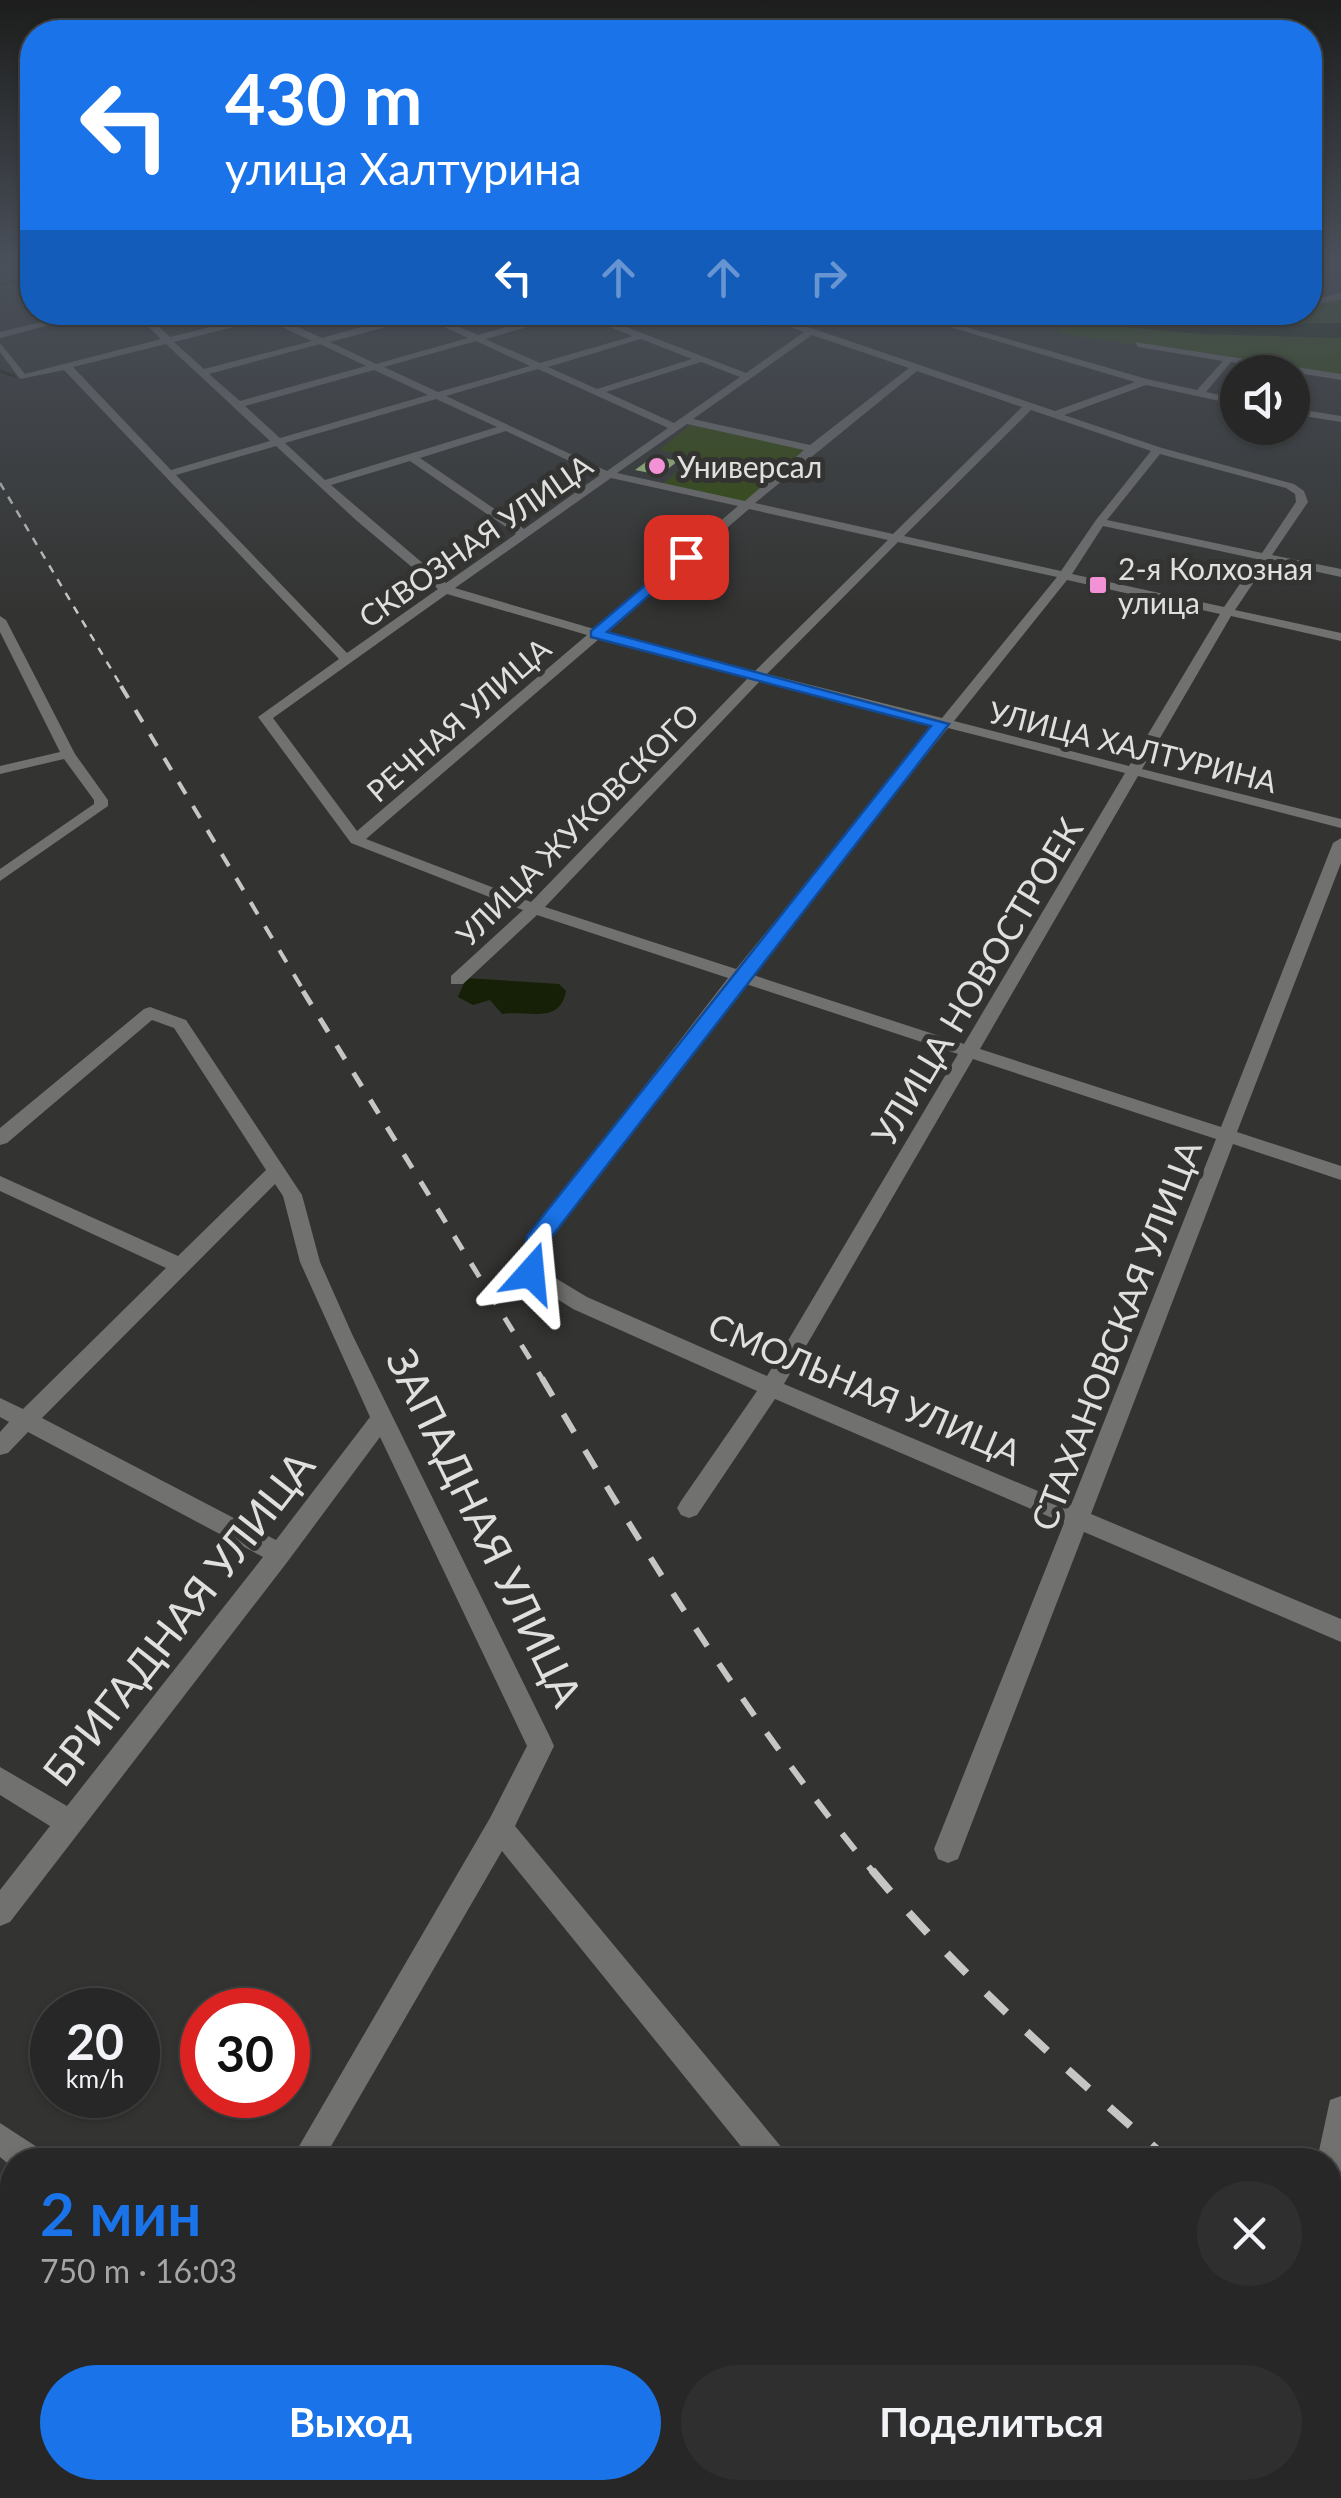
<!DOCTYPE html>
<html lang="ru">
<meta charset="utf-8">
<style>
:root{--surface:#262726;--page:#2e2f2e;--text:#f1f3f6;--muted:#a4a5a7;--line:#424443;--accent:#1a73e8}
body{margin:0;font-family:Lato,sans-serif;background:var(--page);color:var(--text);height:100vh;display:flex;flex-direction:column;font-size:38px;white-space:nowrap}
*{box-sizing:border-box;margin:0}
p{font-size:32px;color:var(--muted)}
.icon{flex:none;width:55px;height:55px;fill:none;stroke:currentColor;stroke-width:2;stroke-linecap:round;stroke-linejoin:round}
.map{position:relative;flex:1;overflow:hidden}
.drawer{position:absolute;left:0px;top:2148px;width:1342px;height:352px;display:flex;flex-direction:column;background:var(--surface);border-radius:40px 40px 0 0;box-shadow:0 2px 8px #0004,0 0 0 2px var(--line)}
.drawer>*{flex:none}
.hud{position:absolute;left:20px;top:20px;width:1302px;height:305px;border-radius:40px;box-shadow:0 2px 8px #0004,0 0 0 2px var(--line);background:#1a73e8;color:#fff;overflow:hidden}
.controls{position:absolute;left:1220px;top:355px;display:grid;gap:20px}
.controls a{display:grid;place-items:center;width:90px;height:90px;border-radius:50%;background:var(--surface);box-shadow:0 2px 8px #0004,0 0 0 2px var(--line);font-size:50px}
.speed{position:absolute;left:30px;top:1988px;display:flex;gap:20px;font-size:50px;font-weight:700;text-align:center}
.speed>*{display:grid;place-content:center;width:130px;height:130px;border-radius:50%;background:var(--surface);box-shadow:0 2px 8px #0004,0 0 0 2px var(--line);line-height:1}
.speed small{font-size:25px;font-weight:400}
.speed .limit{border:15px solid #d22;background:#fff;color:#111}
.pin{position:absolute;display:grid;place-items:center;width:85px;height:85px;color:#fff;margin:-42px;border-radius:20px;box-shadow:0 5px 15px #0006}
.me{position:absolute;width:110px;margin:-55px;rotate:18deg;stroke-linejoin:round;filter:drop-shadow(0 0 8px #0008)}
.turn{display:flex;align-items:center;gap:35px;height:210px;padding:0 40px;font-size:45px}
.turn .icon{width:130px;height:130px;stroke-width:2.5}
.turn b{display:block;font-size:70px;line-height:85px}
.lanes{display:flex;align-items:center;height:95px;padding:0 40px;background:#0003;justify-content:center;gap:50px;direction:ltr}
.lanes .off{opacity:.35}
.round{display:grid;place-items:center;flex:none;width:105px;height:105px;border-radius:52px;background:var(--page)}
.headline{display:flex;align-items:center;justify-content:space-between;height:170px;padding:0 40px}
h1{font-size:60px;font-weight:700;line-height:75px;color:var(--accent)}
.action{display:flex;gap:20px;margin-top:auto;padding:20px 40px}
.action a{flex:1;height:115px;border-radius:60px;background:var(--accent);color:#fff;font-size:40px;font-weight:700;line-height:115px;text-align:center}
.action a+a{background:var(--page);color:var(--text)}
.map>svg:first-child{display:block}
.green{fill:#304907}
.water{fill:#152007}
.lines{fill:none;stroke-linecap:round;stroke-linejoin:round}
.stream{stroke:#152007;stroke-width:2.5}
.building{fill:#b1d785}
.street{fill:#717170;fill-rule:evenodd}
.rail-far4{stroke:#c6c7c5;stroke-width:2.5;stroke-dasharray:8 8;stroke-linecap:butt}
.rail-far3{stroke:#c6c7c5;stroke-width:4;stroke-dasharray:14 14;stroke-linecap:butt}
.rail-far2{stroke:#c6c7c5;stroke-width:5;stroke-dasharray:16 16;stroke-linecap:butt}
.rail-far1{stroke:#c6c7c5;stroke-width:6;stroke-dasharray:21 21;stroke-linecap:butt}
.rail{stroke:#c6c7c5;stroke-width:8;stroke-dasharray:28 28;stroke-linecap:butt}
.route{fill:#1a73e8;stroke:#114b97;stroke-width:2.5}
.poi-dot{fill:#f391d6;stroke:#333432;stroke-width:4}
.labels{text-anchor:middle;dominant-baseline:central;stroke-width:10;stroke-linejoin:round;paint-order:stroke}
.far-poi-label{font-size:30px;fill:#e0e1df;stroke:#333432;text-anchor:start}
.far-street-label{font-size:30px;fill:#e0e1df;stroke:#333432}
.street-label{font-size:35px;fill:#e0e1df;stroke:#333432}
.near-street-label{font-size:42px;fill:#e0e1df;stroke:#333432}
</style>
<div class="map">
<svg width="1341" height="2498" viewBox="0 0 1341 2498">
<rect width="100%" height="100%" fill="#333432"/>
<g class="green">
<polygon points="1341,298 1341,323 1277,324 1199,313 1310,312 1310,305"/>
<polygon points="927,313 1127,325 1201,334 1341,338 1341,375 1056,333 1064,327"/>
<polygon points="690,425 807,449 746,502 663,484 694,457 659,450"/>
</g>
<g class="water">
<polygon points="968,313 1140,313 1191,318 1195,316 1182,313 1277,324 1341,323 1341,338 1201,334"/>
<path d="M 466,978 L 559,984 L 566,991 C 560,1025 528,1010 502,1014 L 490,1000 L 473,1005 L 458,997 Z"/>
</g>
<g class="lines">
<g class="stream">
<polyline points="0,284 32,277"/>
<polyline points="0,371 14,376"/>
</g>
</g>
<polygon class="building" points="654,456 678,461 660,475 635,470"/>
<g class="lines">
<g class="street">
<polygon points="1341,293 1341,299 1310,306 1310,300"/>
<polygon points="82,312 99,312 0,338 0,332"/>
<path d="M 133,312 L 143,312 L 170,337 L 258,315 L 254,312 L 276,312 L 274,316 L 322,338 L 414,312 L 433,312 L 432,315 L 478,335 L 559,312 L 587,312 L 746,373 L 804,332 L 750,312 L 764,312 L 1055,411 L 1135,382 L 899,312 L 914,312 L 1147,379 L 1197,390 L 1223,361 L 1138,347 L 1135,342 L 1341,374 L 1341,380 L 1231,362 L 1206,392 L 1238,399 L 1238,405 L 1146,385 L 1064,415 L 1162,448 L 1294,484 L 1304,491 L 1308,502 L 1272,555 L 1341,569 L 1341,577 L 1268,561 L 1235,610 L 1341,633 L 1341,641 L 1231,616 L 1142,769 L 1341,819 L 1341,828 L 1138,776 L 980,1049 L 1221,1127 L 1333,843 L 1341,838 L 1341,863 L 1237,1132 L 1341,1166 L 1341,1180 L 1233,1144 L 1091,1514 L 1341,1619 L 1341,1642 L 1084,1532 L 958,1859 L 948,1863 L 938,1859 L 934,1849 L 1064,1523 L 775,1399 L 697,1515 L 689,1518 L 681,1515 L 677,1508 L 681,1501 L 757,1391 L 573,1309 L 524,1278 L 521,1273 L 528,1237 L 728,978 L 537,915 L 463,984 L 451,984 L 451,976 L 523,910 L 351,843 L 258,717 L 339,659 L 64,370 L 20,379 L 0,352 L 0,343 L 25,374 L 161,339 ZM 574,314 L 633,336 L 540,363 L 485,339 ZM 423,317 L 468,338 L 376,364 L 330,342 ZM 265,319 L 312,341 L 204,369 L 174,342 ZM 812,335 L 909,368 L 810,445 L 693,419 ZM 641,339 L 692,359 L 597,389 L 548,367 ZM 476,341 L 530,366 L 438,392 L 384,367 ZM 166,344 L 270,441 L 171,470 L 73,367 ZM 320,344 L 366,366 L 240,401 L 209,374 ZM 701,362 L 740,377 L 674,423 L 606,392 ZM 538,369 L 668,428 L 607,471 L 446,396 ZM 374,370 L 428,395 L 280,438 L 245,406 ZM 917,371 L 1022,407 L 893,534 L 755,503 ZM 436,399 L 497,427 L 325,480 L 285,443 ZM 1031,410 L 1151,451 L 1096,520 L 1061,571 L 904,536 ZM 687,424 L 804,450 L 745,501 L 617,473 ZM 506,431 L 599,475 L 600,475 L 524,529 L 420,458 ZM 276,446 L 357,521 L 438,589 L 347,653 L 176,475 ZM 1160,454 L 1286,488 L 1295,494 L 1296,502 L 1262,553 L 1107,520 ZM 410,461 L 516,534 L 446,583 L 331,485 ZM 611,478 L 738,506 L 594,629 L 455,588 ZM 749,509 L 888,540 L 755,671 L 605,633 ZM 1103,526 L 1257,559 L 1224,607 L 1072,574 ZM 898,542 L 1057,577 L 942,718 L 767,674 ZM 1067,580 L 1220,614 L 1129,766 L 954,721 ZM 447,594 L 587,635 L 357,831 L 273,718 ZM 599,639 L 749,677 L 531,902 L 366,839 ZM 761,680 L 936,725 L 736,969 L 545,907 ZM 948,728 L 1125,773 L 964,1044 L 750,974 ZM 743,983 L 958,1054 L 767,1376 L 587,1297 L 542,1270 L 545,1244 ZM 973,1059 L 1216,1139 L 1071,1505 L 784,1384 Z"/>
<polygon points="1292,408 1341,416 1341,422 1292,414"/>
<polygon points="0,616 6,620 75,754 108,800 108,806 0,881 0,869 94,804 94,800 64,759 0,774 0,766 60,752 0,632"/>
<path d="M 150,1007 L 186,1020 L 302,1195 L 320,1262 L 352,1334 L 550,1737 L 554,1746 L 515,1826 L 783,2149 L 787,2160 L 752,2160 L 502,1851 L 323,2160 L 291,2160 L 490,1818 L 527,1746 L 380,1437 L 288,1561 L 10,1922 L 0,1926 L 0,1890 L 50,1826 L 0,1795 L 0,1767 L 67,1806 L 263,1557 L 28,1432 L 8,1453 L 0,1455 L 0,1432 L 9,1422 L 0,1417 L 0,1398 L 23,1409 L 166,1268 L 0,1191 L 0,1176 L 178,1256 L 266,1170 L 174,1028 L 152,1020 L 7,1143 L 0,1145 L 0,1128 L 144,1009 ZM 275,1184 L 283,1196 L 300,1262 L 370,1417 L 276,1540 L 42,1418 Z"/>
<polygon points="1341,2096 1341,2172 1332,2175 1330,2160 1317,2160 1330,2100"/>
<polygon points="0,2123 40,2149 44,2160 12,2160 12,2167 0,2157"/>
<polygon points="98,2488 134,2488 130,2498 94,2498"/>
<polygon points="672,2488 706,2488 702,2498 668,2498"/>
<polygon points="1058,2488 1098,2488 1102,2498 1062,2498"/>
</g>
<polyline class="rail-far4" points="0,483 123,689"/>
<polyline class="rail-far3" points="121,686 305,993"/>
<polyline class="rail-far2" points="303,991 543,1380"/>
<path class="rail-far1" d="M 542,1378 C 643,1549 746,1719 874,1873"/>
<g class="rail">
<path d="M 872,1870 C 961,1977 1065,2068 1169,2160"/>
<polyline points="1330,2283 1341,2289"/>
</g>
</g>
<linearGradient id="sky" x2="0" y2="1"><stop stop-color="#1c1d1c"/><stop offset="0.43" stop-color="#4a505a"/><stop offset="1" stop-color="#4a505a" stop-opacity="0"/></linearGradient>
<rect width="1341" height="610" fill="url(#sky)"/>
<polygon class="route" points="682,554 693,557 607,632 949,724 546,1244 543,1273 531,1282 520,1273 527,1236 931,726 591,637 591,631"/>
<g class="poi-dot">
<circle cx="657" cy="466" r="10"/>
<rect x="1088" y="575" width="20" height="20" rx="5"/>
</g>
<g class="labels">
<g class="far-poi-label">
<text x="677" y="466">Универсал</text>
<text x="1118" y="568">2-я Колхозная<tspan x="1118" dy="34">улица</tspan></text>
</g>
<g class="far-street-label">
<text transform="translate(475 540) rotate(-35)">СКВОЗНАЯ УЛИЦА</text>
<text transform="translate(458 719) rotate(-41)">РЕЧНАЯ УЛИЦА</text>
<text transform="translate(1133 746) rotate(14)">УЛИЦА ХАЛТУРИНА</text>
<text transform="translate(577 824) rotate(-45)">УЛИЦА ЖУКОВСКОГО</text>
</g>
<g class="street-label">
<text transform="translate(976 981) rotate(-59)">УЛИЦА НОВОСТРОЕК</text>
<text transform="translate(1115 1335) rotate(-69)">СТАХАНОВСКАЯ УЛИЦА</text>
<text transform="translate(865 1388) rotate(23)">СМОЛЬНАЯ УЛИЦА</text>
</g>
<g class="near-street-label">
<text transform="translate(485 1527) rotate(64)">ЗАПАДНАЯ УЛИЦА</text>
<text transform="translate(178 1618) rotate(-52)">БРИГАДНАЯ УЛИЦА</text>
</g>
</g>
</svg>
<div class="controls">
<a><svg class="icon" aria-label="sound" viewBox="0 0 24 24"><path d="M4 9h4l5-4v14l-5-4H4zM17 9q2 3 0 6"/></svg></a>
</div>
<div class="speed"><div>20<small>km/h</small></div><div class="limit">30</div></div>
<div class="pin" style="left:686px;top:557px;background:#d93025"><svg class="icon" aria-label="arrive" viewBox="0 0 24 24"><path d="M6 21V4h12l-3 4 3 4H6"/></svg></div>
<svg class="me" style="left:531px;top:1273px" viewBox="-20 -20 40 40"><path d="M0-17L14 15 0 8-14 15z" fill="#1a73e8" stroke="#fff" stroke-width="4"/></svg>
<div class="hud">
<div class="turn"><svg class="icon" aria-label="left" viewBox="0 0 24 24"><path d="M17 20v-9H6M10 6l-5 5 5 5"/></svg><div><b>430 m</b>улица Халтурина</div></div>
<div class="lanes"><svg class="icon" aria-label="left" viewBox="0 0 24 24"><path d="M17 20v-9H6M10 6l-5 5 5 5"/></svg><svg class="icon off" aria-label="ahead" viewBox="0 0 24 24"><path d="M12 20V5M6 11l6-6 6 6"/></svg><svg class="icon off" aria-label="ahead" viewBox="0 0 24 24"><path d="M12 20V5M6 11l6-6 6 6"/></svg><svg class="icon off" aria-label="right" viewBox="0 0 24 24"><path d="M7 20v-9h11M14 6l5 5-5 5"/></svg></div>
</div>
<section class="drawer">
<div class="headline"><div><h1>2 мин</h1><p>750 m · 16:03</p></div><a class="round"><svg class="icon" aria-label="close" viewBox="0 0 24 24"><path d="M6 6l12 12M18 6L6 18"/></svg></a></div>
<div class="action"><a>Выход</a><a>Поделиться</a></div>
</section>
</div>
